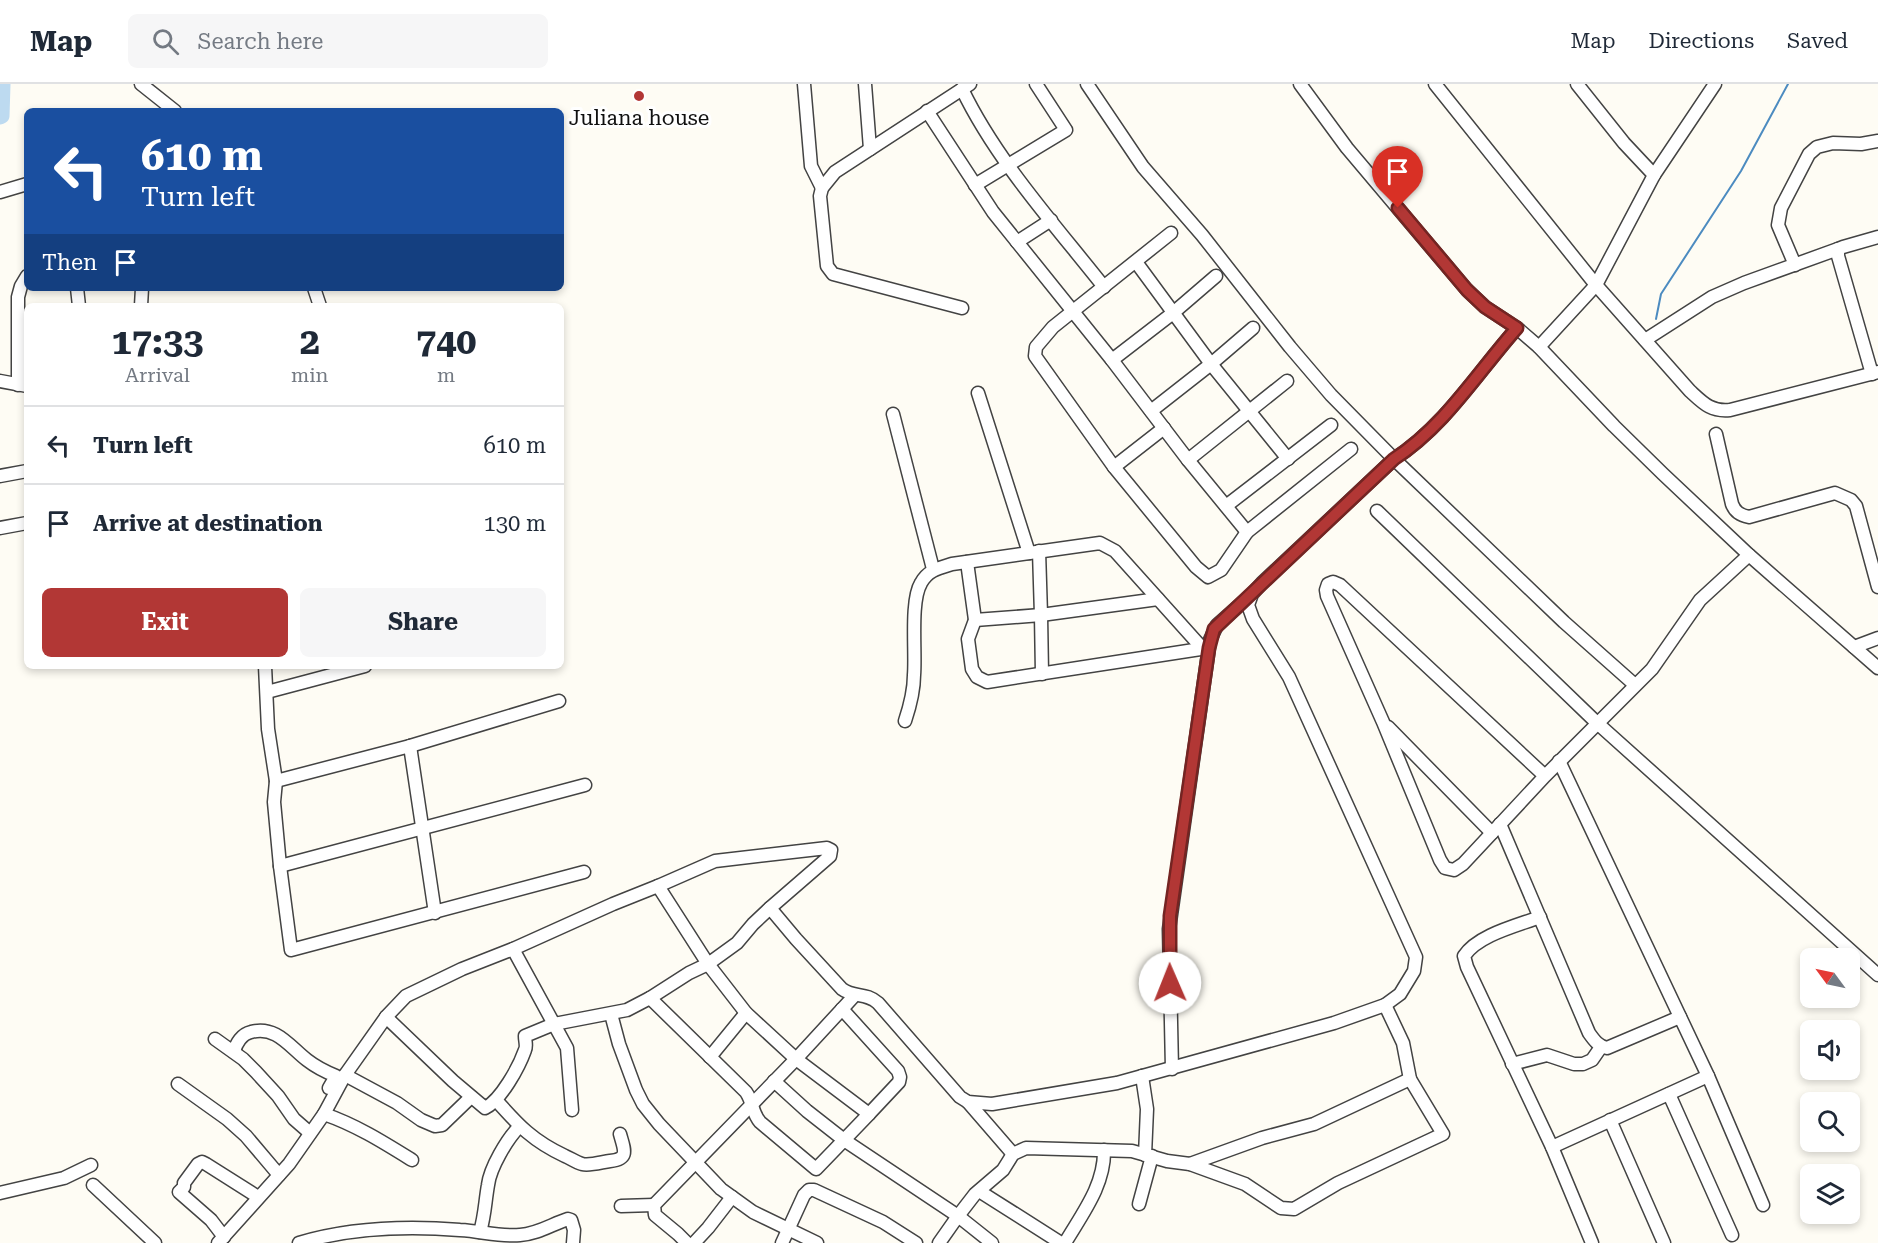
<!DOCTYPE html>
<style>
:root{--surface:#fff;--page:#f6f6f7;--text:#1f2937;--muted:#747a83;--line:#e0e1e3;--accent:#b23735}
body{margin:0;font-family:"Roboto Serif",serif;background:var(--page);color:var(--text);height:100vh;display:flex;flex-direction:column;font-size:22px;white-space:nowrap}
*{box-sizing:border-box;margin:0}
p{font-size:20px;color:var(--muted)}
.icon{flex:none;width:33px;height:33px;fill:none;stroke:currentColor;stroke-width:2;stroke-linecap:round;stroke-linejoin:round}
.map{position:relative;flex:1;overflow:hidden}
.details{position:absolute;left:24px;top:219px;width:540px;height:366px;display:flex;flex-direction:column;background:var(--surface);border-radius:9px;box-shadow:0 3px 9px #0003}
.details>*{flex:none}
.guide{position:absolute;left:24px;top:24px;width:540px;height:183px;border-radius:9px;box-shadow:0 3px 9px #0003;background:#1a4fa0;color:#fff;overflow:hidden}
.needle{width:39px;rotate:303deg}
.fabs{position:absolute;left:1800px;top:864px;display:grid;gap:12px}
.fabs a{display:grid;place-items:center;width:60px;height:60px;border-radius:9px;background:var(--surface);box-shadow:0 3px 9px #0003;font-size:30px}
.pin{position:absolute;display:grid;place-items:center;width:51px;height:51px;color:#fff;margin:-62px -26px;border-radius:50% 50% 50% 0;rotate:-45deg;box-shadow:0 0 6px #0007}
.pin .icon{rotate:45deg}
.me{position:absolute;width:66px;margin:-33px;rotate:359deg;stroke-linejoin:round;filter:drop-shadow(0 0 4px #0008)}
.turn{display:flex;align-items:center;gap:21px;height:126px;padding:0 18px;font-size:27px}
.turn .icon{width:78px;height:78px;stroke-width:2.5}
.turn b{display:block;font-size:42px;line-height:51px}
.then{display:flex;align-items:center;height:57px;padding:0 18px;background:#0003;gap:12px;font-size:22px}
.eta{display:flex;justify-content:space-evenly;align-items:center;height:102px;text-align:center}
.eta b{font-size:36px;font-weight:700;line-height:42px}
.primary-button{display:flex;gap:12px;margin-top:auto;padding:12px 18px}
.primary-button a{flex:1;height:69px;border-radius:9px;background:var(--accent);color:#fff;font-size:24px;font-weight:700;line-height:69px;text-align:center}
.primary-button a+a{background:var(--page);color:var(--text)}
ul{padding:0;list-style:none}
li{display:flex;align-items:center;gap:18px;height:78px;padding:0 18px;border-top:2px solid var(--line)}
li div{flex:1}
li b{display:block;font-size:22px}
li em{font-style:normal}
header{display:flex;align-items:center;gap:36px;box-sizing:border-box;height:84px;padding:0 30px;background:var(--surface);border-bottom:2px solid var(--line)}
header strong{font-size:28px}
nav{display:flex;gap:33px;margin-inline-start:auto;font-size:21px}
.search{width:420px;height:54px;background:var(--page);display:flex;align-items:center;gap:15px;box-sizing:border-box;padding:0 21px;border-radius:9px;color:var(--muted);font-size:22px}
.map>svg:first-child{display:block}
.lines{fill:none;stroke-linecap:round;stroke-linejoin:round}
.stream{stroke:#4c8bc0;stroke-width:2}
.river{stroke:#bddaf0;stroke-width:15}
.minor-casing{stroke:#434343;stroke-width:15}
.minor{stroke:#fff;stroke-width:12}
.route-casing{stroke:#742422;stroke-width:15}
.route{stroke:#b23735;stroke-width:10}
.poi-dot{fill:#b23735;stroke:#fff;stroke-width:2}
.labels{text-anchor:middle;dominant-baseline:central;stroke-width:6;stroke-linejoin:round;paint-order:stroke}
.poi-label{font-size:21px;fill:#101010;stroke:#fff}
</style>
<header>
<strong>Map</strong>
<div class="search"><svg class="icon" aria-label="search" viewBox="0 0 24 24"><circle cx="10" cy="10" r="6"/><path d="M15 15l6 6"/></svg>Search here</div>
<nav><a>Map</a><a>Directions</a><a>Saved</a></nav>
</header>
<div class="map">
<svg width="1878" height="1159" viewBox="0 0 1878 1159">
<rect width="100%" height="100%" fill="#fefcf4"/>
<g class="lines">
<polyline class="stream" points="1656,235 1661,210 1741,87 1788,0"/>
<polyline class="river" points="0,33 2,32 3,0"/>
<g class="minor-casing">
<g id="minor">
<polyline points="141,0 175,27"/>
<polyline points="804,0 811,82 822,104"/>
<polyline points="865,0 870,65"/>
<polyline points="1087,0 1143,83 1202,151 1290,263 1331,311 1394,375 1564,538 1635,601"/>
<polyline points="1300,0 1347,64 1467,206 1485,223 1517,244 1539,263 1614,342 1663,390 1749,471 1878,584"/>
<path d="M 1435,0 L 1596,201 L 1690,307 C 1703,319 1711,328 1730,326 L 1878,288"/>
<polyline points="1577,0 1624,59 1654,91"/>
<path d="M 962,5 C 996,76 1055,141 1104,203"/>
<polyline points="927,27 993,128 1112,276 1188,376 1247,448 1351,365"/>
<polyline points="975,101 1066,46 1036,0"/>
<polyline points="0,108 27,100"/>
<polyline points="1171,149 1053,243 1036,263 1035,272 1114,383 1196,483 1208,493 1221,486 1247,448"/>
<polyline points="1017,158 1051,136"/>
<polyline points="1136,178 1211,280 1288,375"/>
<polyline points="1795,181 1778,141 1781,124 1809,70 1817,63 1833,59 1861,60 1878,57"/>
<polyline points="77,204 79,222"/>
<polyline points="314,204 320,222"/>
<polyline points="141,222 142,204"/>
<polyline points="962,224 833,190 827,182 820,112 822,104 835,88 970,0"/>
<polyline points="1645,256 1712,213 1744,199 1838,165"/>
<polyline points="1539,263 1596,201 1654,91 1715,0"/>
<polyline points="1112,276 1173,229 1216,192"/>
<polyline points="1872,290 1838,172 1838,165 1843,163 1878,153"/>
<polyline points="0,297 27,302"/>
<polyline points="18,301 18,213 21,202 27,192"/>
<polyline points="978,309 1029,469"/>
<polyline points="1151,327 1211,280 1253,244"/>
<polyline points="893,330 933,485"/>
<path d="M 1716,350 L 1732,420 C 1735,428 1740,431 1749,433 L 1835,409 L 1851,416 L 1856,422 L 1878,503"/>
<polyline points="1188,376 1287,297"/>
<polyline points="1114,383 1164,344"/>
<polyline points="0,392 27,387"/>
<polyline points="1226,422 1331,341"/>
<polyline points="1377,427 1596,638 1878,891"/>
<polyline points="0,444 27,439"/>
<polyline points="1039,467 1041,531 1158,515"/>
<polyline points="967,478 975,536 968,555 972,585 977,593 987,598 1207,564"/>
<polyline points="975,536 1041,531 1042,590"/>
<polyline points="1854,563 1878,554"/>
<polyline points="265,582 268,645 276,697 274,718 280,782 291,866 584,788"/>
<polyline points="267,608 365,582"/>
<path d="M 905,637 C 910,622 914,607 914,591 C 916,568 910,517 921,499 C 928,486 939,484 952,480 L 1100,459 L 1115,467 L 1203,565"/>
<polyline points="1388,643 1492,749"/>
<polyline points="410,662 435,829"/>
<polyline points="1559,677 1708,992 1763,1121"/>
<polyline points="1545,692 1340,501 1333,498 1328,500 1326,506 1327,512 1383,638 1440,776 1445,784 1454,786 1463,780 1545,692 1652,585 1700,516 1749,471"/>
<polyline points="276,697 410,662 559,617"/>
<path d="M 1500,740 L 1589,949 C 1594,956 1598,962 1607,964 L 1680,933"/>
<polyline points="280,782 585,701"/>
<polyline points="658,802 708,880 746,929 796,975 869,1030 844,1056 807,1027 774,997"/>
<path d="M 1540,833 C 1516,842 1478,851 1464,872 L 1467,883 L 1552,1063 L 1592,1159"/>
<polyline points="513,865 567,964 572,1026"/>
<path d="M 650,914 L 746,1008 C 753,1018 752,1029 760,1038 L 816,1085 L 844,1056 L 958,1132 L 992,1159"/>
<polyline points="842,925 898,987 900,993 899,998 869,1030"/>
<polyline points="611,930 619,960 636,1006 643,1020 659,1040 721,1105 753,1128 817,1159"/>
<path d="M 386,933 L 453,997 L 485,1024 C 501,1016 519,983 525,966 C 527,962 525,957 525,952 L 554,940 L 627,926 L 650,914 L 689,889 L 708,880 L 737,859 L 753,840 L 770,824 L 796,855 L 842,905 C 854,914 866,908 878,919 L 960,1013 L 968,1018 L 992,1020 L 1117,999 L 1334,939 L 1385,921 L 1400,910 L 1414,887 L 1416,873 L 1289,593 L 1253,535 L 1248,521 L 1252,510 L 1262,499 L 1394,375 C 1445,342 1477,289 1517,244"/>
<polyline points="215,955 243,975 256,988 278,1012 294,1035 310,1049"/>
<path d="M 234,968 C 236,959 242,950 251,948 C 276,941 290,963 307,976 C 316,983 326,988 336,992 L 329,1004"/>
<polyline points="710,973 746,929"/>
<polyline points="1512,980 1547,971 1574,980 1583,980 1592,976 1601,963"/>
<polyline points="1172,985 1169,845 1210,556 1217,541 1251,511"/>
<polyline points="345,991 397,1019 421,1036 435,1042 442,1041 471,1013"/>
<polyline points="1142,992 1147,1025 1145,1071"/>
<polyline points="178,1000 227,1035 246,1052 279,1091"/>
<polyline points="1669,1010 1732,1151"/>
<path d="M 496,1016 C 519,1042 533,1057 565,1072 C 570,1074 576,1078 582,1080 C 590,1082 602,1078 610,1077 C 630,1075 624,1065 620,1050"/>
<polyline points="968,1018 1013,1070"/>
<path d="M 324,1030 C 356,1041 383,1058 412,1076"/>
<polyline points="1610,1036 1664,1159"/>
<polyline points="1552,1063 1708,992"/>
<polyline points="1190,1080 1262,1054 1314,1040 1410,995"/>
<polyline points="93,1101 155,1159"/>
<polyline points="979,1107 1061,1159"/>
<polyline points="0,1109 64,1094 91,1081"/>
<polyline points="1139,1120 1152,1072"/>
<polyline points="621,1122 654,1121"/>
<path d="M 480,1148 C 485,1131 485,1118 488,1101 C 490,1084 507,1055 519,1043"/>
<polyline points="224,1153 211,1136 179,1108 184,1103 184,1099 198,1080 202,1078 206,1080 258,1113"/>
<polyline points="218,1159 289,1080 324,1030 345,991 386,933 406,912 462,885 513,865 613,820 658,802 715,777 827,764 831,766 830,772 770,824"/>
<path d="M 299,1159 C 349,1144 409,1142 460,1146 C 481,1147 500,1153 520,1151 C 538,1150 552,1140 568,1135 L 571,1136 L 574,1146 L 573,1159"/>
<polyline points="687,1159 678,1150 655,1131 654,1121 796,975 855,911"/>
<polyline points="694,1159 708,1144 732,1113"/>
<polyline points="782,1159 804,1111 809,1106 814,1106 883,1138 916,1159"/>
<polyline points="939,1159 958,1132 975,1110 1003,1086 1013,1070 1026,1064 1132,1067 1167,1077 1190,1080 1245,1100 1281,1124 1294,1125 1338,1099 1443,1050 1410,995 1403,959 1385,921"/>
<path d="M 1065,1159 C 1082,1130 1105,1101 1104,1066"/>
</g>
</g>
<use href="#minor" class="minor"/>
</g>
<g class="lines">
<g class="route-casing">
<path id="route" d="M 1170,899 L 1170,832 L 1209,564 L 1214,545 L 1394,375 C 1445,342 1477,289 1517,244 L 1485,223 L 1467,206 L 1398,124"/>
</g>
<use href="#route" class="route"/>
</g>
<circle class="poi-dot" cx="639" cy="12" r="6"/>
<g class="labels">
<g class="poi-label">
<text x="639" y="34">Juliana house</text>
</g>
</g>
</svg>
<div class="fabs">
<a><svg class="needle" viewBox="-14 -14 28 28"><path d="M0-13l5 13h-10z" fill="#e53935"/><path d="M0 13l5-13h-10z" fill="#747a83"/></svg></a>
<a><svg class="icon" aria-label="sound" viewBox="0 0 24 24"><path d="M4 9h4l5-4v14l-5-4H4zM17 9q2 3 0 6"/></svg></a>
<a><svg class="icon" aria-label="search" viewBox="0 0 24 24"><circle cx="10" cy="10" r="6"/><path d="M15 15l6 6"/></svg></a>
<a><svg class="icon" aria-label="layers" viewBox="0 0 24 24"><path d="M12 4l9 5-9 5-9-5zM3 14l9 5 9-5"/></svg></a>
</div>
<div class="pin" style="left:1398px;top:124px;background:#d93025"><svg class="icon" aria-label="arrive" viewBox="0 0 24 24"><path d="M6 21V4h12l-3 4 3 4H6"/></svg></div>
<svg class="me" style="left:1170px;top:899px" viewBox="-20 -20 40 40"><circle r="19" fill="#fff"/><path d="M0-13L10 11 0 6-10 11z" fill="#b23735"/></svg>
<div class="guide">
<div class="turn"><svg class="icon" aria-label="left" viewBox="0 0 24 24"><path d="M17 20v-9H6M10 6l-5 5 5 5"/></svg><div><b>610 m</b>Turn left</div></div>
<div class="then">Then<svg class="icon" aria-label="arrive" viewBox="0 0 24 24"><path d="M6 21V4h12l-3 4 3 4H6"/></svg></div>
</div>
<section class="details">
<div class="eta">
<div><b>17:33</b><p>Arrival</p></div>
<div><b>2</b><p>min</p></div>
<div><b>740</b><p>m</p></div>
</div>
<ul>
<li><svg class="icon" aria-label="left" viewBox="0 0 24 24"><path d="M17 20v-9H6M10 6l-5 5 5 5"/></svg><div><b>Turn left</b></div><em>610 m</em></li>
<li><svg class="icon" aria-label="arrive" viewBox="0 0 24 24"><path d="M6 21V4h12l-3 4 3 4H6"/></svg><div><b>Arrive at destination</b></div><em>130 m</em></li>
</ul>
<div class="primary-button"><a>Exit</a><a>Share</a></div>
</section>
</div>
